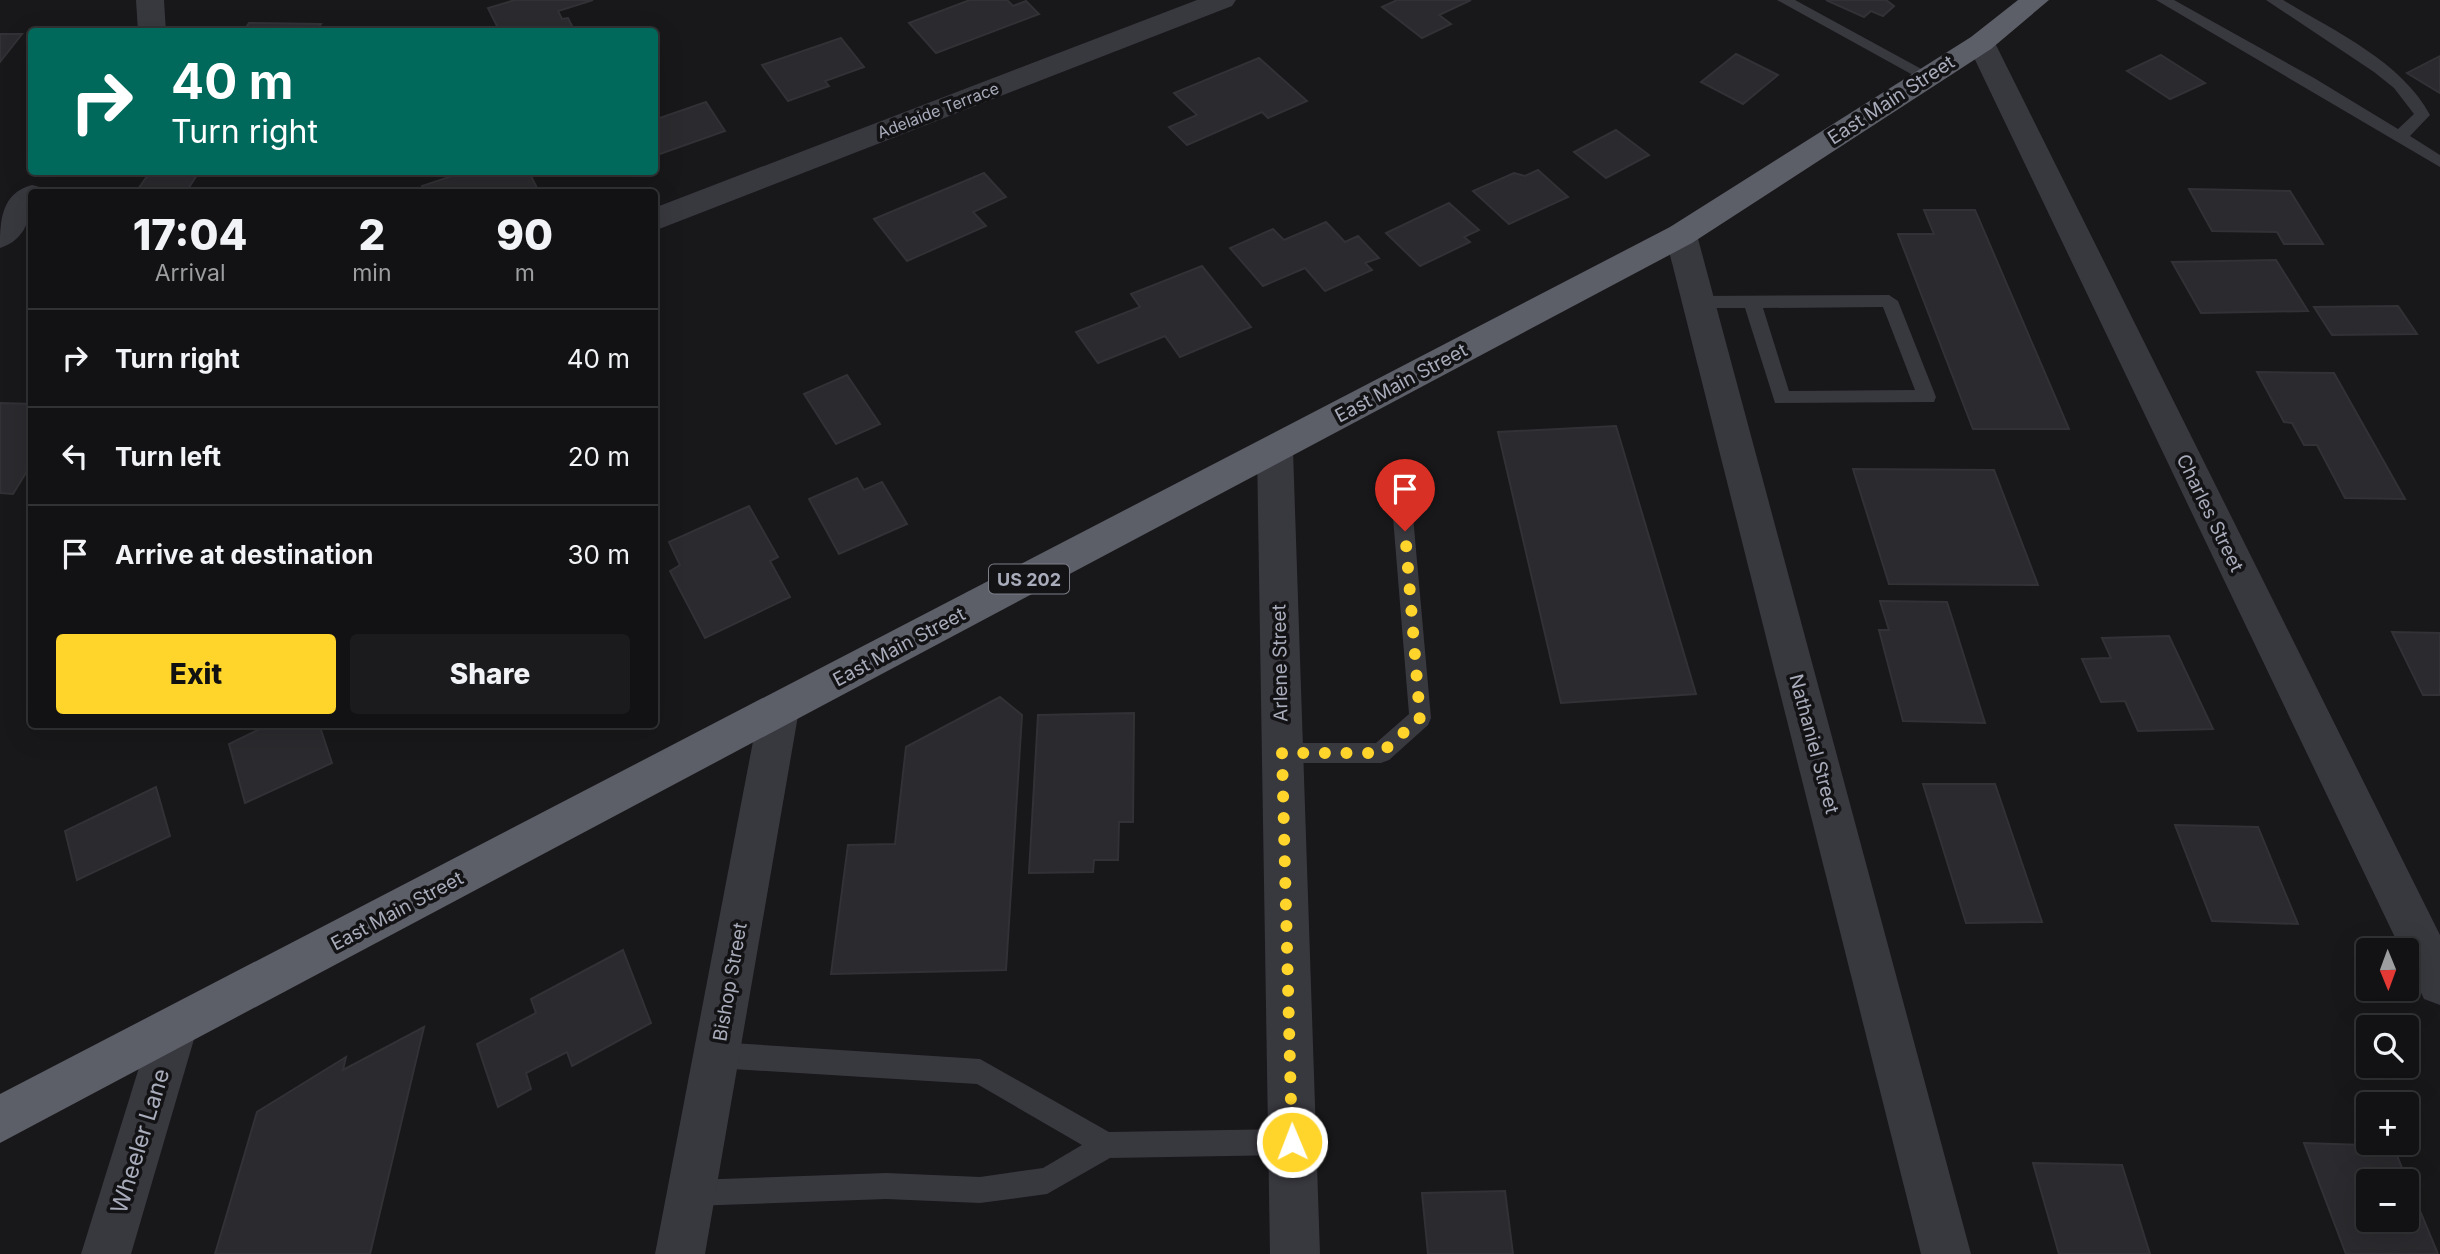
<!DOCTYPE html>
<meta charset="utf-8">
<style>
:root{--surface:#121214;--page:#1b1b1d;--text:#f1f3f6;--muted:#9c9ea0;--line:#313234;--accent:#ffd42b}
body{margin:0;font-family:Inter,sans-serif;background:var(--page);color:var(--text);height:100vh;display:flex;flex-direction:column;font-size:26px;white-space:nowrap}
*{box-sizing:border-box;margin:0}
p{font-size:23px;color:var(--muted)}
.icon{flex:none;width:38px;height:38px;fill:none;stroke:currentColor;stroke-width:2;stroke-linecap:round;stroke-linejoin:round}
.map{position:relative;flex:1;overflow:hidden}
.side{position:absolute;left:28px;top:189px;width:630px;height:539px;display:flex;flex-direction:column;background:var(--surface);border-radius:7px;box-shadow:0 7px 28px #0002,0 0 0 2px var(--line)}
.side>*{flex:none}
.banner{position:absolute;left:28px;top:28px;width:630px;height:147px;border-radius:7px;box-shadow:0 7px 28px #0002,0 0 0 2px var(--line);background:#00695c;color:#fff;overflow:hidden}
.needle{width:46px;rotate:179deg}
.fabs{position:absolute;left:2356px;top:938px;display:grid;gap:14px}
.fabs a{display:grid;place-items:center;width:63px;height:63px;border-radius:7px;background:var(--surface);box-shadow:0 7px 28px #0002,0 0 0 2px var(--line);font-size:35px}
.pin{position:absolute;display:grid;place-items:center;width:60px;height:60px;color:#fff;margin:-72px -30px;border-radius:50% 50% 50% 0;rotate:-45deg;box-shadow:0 0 7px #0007}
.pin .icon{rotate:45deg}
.me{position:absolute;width:77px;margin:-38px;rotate:359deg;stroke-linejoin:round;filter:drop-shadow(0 0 5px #0008)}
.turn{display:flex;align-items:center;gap:24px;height:147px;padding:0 28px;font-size:32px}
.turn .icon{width:91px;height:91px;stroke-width:2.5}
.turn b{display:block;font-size:49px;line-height:60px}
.eta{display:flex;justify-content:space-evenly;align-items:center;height:119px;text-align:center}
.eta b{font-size:42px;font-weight:800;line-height:49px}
.action{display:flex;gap:14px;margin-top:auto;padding:14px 28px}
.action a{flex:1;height:80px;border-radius:7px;background:var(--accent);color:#111;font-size:28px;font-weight:800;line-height:80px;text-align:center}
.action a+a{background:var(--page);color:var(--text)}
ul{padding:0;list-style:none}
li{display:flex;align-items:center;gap:21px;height:98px;padding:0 28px;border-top:2px solid var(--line)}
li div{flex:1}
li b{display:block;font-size:26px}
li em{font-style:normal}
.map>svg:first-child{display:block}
.building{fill:#2b2a2e;stroke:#323136;stroke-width:2;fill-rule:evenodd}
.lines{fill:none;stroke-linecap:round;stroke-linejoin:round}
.service{fill:#38383f;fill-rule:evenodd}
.minor{fill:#38383f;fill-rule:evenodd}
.trunk{fill:#5c5e68;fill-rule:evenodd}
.route{stroke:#ffd42b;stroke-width:12;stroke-dasharray:0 21.6}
.labels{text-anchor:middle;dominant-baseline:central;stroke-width:7;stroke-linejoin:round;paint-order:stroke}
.far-street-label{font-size:16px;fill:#a9acbb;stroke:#131315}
.shield{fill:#131315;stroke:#7c7e89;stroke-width:2}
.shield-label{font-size:18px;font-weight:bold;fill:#a9acbb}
.street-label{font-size:19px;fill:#a9acbb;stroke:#131315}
.near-street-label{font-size:23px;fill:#a9acbb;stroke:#131315}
</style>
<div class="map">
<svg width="2440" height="1254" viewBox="0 0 2440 1254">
<rect width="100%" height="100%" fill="#18181a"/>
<g class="building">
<polygon points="515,0 593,0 558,11 562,19 568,18 573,28 561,32 540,32 538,27 524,32 500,32 488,8"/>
<polygon points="970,0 1007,0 1013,6 1026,1 1039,14 936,53 909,23"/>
<polygon points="1397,0 1471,0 1439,15 1451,24 1422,38 1382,7"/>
<polygon points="1826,0 1886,0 1894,6 1883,16 1871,11 1864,17"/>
<polygon points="249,23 321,24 316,32 243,32"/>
<polygon points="0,34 22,34 0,62"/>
<polygon points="841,38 864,67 825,81 829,86 788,101 762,65"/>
<polygon points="1736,54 1778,75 1743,104 1701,82"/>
<polygon points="2161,55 2205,83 2170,99 2127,71"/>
<polygon points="2440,56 2440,93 2407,73"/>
<polygon points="1259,58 1307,101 1268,118 1262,112 1187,145 1169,127 1197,115 1174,93"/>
<polygon points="706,102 725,131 654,156 654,120"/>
<polygon points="1616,130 1649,155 1606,178 1574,152"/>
<polygon points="1538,170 1568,197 1509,224 1473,191 1514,173 1525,176"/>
<polygon points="150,172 199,172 186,192 136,192"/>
<polygon points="464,172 529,172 539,192 425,192 422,186"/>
<polygon points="984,173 1006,197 973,212 986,226 907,261 874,219"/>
<polygon points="2189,189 2290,191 2323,244 2284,244 2277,232 2212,231"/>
<polygon points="1449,203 1479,230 1464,237 1470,242 1420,266 1386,233"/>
<polygon points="1924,210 1975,210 2069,429 1973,429 1898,234 1934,234"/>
<polygon points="1326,222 1345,242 1358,236 1379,258 1365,263 1372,270 1325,291 1305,268 1263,286 1230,248 1273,229 1284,240"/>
<polygon points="2276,260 2308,311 2201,313 2172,262"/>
<polygon points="1202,266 1251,327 1180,357 1165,336 1098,363 1076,332 1140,307 1131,294"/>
<polygon points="2398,306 2417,334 2332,335 2314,307"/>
<polygon points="2257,372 2334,373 2405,499 2345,498 2317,445 2304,445 2292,423 2284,422"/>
<polygon points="847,375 880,424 836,444 804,394"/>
<polygon points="0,403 32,404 32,463 13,494 0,493"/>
<polygon points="1616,426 1696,694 1561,703 1498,432"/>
<polygon points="1853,469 1994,470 2038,585 1889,584"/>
<polygon points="857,478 864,490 882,482 907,524 839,554 809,499"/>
<polygon points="749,506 778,557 770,561 790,597 705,638 670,571 680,565 669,542"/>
<polygon points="1880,601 1947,602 1985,723 1903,721 1879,630 1889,630"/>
<polygon points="2392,632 2440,633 2440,695 2423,695"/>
<polygon points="2169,636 2213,729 2138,731 2125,701 2101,702 2082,659 2111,658 2102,638"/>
<polygon points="1000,697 1022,715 1006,970 831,974 848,845 895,844 906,747"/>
<polygon points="1134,713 1133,822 1119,822 1118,860 1094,860 1093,872 1029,873 1038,715"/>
<polygon points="270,724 319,724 332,763 245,803 229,744"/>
<polygon points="1923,784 1995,784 2042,922 1966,923"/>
<polygon points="156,787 170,836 77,880 65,831"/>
<polygon points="2175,825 2258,827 2298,924 2212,921"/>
<polygon points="623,950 651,1023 572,1066 567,1052 526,1073 531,1089 498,1107 477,1044 536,1013 531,999"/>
<polygon points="424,1027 370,1254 215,1254 257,1112 346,1057 343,1070"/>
<path d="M 2304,1143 L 2393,1146 L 2438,1254 L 2346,1254 ZM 2368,1181 L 2406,1181 L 2406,1220 L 2368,1220 Z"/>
<polygon points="2033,1163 2122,1165 2150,1254 2059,1254"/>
<polygon points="1505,1191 1513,1254 1428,1254 1422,1193"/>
</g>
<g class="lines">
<g class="service">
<polygon points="1777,0 1795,0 1936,77 1934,80 1922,80"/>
<path d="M 2156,0 L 2174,0 L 2314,78 L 2398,129 L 2414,114 L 2394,88 L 2374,72 L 2266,0 L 2283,0 C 2334,31 2401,61 2430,115 L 2410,136 L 2440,155 L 2440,167 Z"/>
<path d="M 1889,295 L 1898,301 L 1936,397 L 1934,402 L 1775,403 L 1745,308 L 1699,308 L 1690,302 L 1699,296 ZM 1883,307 L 1915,390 L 1789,391 L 1763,308 Z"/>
<polygon points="1402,497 1409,499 1412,505 1431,718 1428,725 1389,760 1381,763 1282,763 1274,760 1271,753 1274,746 1282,743 1376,743 1409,714 1392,505 1395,499"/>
<polygon points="716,1042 980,1059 1109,1132 1292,1129 1301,1133 1305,1142 1301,1151 1292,1155 1110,1158 1047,1194 980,1203 886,1199 691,1206 682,1202 678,1193 682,1184 691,1180 886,1173 980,1177 1043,1168 1082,1145 977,1084 716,1068 707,1064 703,1055 707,1046"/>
</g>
<g class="minor">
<polygon points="136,0 164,0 166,32 138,32"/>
<polygon points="1197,0 1236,0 1232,6 654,231 654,208"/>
<polygon points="1981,34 1991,37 1995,43 2440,935 2440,1005 2424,999 2406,961 2406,950 2401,950 1967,43 1971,37"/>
<path d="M 32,185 L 43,188 L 46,192 L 32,192 C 32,216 26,240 0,248 C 0,221 1,193 32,185 Z"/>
<polygon points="1681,224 1692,227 1697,235 1971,1254 1921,1254 1665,235 1670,227"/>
<polygon points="1275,436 1287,440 1293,450 1320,1254 1270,1254 1257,450 1263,440"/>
<polygon points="779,692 793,698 799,710 705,1254 655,1254 759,710 765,698"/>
<polygon points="174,1006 190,1013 197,1029 131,1254 81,1254 151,1029 158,1013"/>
</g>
<polygon class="trunk" points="2018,0 2049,0 1991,49 1692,243 0,1143 0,1094 1670,227 1971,37"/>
</g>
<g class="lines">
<polyline class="route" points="1292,1142 1282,753 1381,753 1420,718 1405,531"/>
</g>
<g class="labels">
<g class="far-street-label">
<text transform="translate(938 110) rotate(-21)">Adelaide Terrace</text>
</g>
<rect class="shield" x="989" y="564.5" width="80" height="29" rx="5"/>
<g class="shield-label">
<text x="1029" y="579">US 202</text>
</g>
<g class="street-label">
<text transform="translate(1891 100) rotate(-33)">East Main Street</text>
<text transform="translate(1401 383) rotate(-28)">East Main Street</text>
<text transform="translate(2210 513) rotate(64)">Charles Street</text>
<text transform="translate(899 647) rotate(-28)">East Main Street</text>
<text transform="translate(1280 663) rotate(-91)">Arlene Street</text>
<text transform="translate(1814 744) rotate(75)">Nathaniel Street</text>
<text transform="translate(397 911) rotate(-28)">East Main Street</text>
<text transform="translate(730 982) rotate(-80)">Bishop Street</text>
</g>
<g class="near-street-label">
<text transform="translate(140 1141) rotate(-73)">Wheeler Lane</text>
</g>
</g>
</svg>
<div class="fabs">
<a><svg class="needle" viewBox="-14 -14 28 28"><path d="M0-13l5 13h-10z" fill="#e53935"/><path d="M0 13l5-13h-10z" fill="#9c9ea0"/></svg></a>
<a><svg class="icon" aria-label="search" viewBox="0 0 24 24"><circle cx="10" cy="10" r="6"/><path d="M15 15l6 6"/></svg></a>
<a>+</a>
<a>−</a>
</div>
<div class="pin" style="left:1405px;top:531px;background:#d93025"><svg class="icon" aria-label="arrive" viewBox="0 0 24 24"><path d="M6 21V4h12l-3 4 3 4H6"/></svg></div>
<svg class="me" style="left:1292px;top:1142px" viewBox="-20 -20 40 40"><circle r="17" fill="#ffd42b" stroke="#fff" stroke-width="3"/><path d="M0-11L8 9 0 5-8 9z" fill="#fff"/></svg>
<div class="banner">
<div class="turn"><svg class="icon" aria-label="right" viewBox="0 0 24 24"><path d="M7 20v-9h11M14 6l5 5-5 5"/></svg><div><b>40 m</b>Turn right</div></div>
</div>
<section class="side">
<div class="eta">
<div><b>17:04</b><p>Arrival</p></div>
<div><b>2</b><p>min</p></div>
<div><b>90</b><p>m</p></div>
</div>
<ul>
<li><svg class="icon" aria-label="right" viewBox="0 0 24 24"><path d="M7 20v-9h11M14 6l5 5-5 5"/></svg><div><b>Turn right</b></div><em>40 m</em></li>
<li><svg class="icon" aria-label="left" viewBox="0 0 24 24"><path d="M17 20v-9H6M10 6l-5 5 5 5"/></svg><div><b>Turn left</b></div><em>20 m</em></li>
<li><svg class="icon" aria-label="arrive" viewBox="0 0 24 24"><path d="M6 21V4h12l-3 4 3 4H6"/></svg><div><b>Arrive at destination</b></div><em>30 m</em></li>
</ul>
<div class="action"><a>Exit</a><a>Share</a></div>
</section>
</div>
